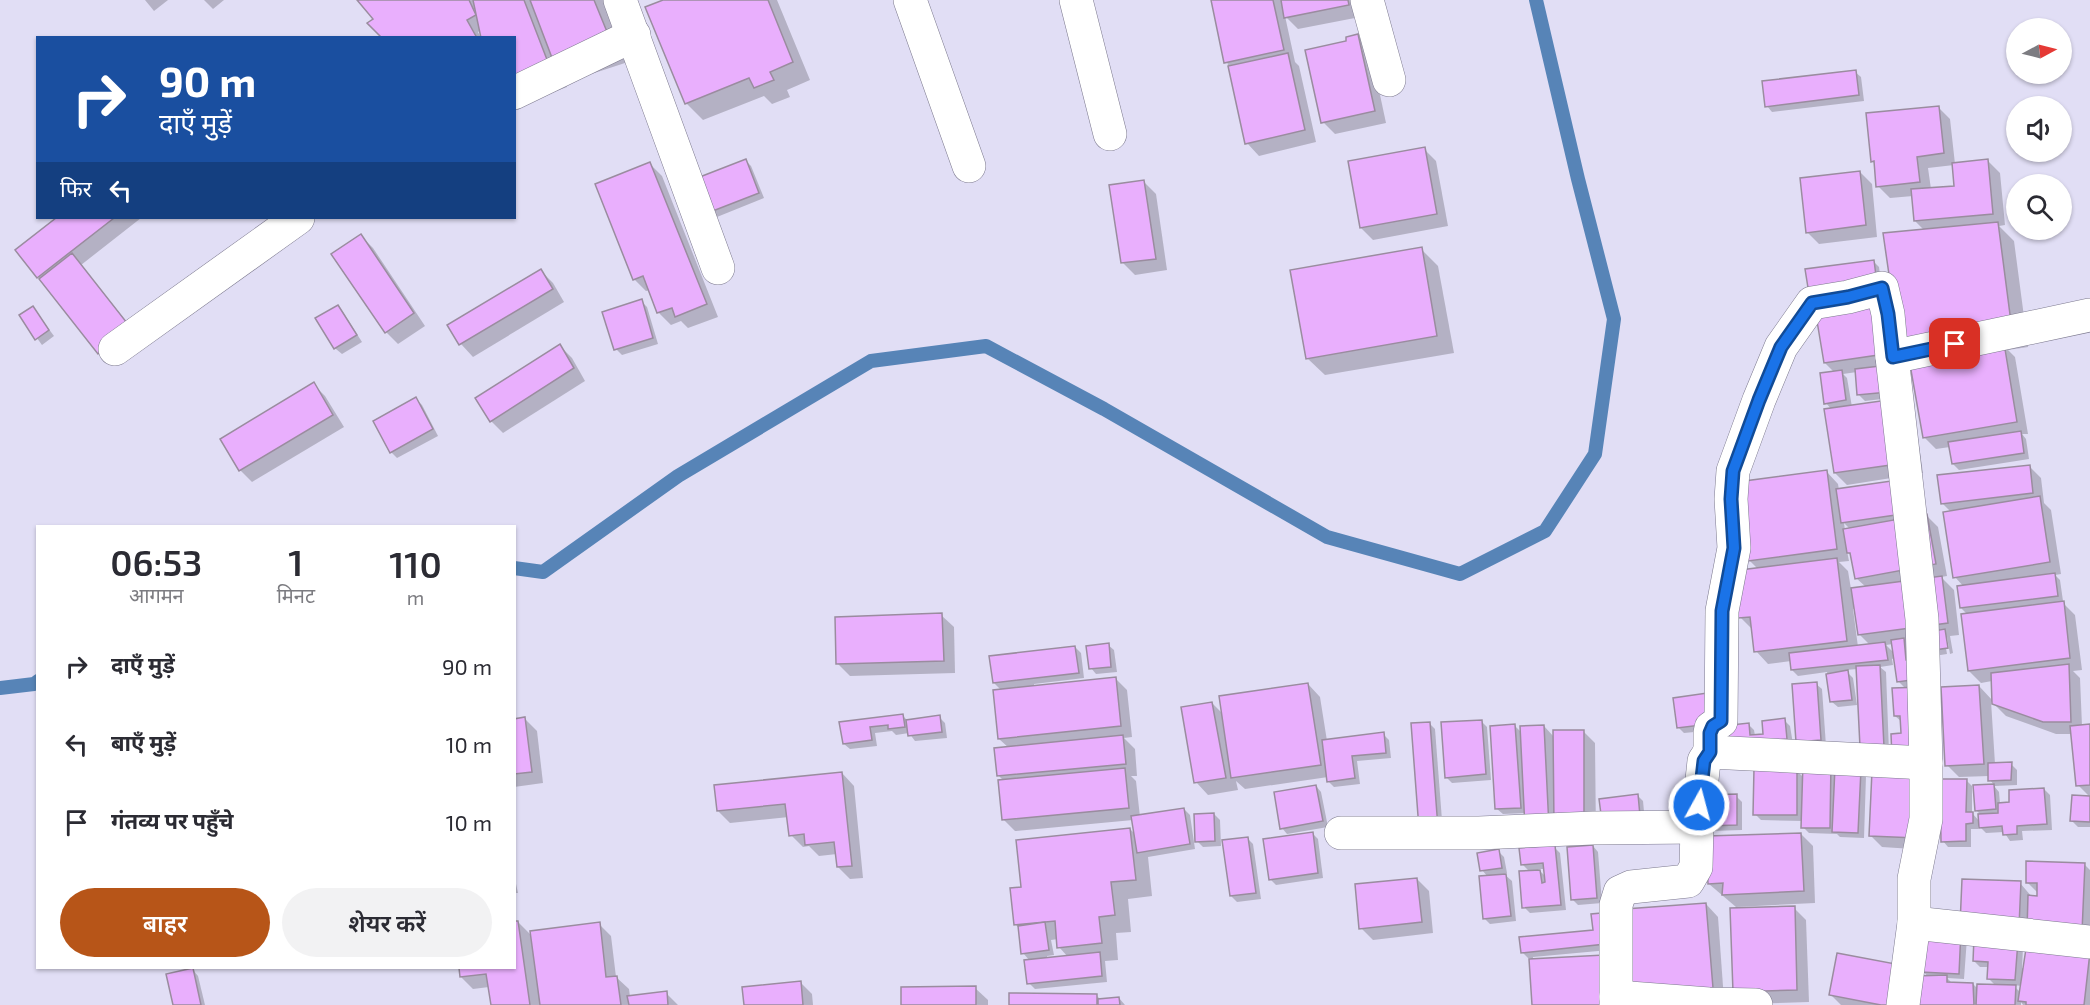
<!DOCTYPE html>
<html lang="hi">
<meta charset="utf-8">
<style>
:root{--surface:#fff;--page:#f2f2f3;--text:#2b2b33;--muted:#7c7c81;--accent:#b75518}
body{margin:0;font-family:"Exo 2","Noto Sans Devanagari",sans-serif;background:var(--page);color:var(--text);height:100vh;display:flex;flex-direction:column;font-size:22px;white-space:nowrap}
*{box-sizing:border-box;margin:0}
p{font-size:20px;color:var(--muted)}
.icon{flex:none;width:33px;height:33px;fill:none;stroke:currentColor;stroke-width:2;stroke-linecap:round;stroke-linejoin:round}
.map{position:relative;flex:1;overflow:hidden}
.side{position:absolute;left:36px;top:525px;width:480px;height:444px;display:flex;flex-direction:column;background:var(--surface);border-radius:0px;box-shadow:0 2px 4px #0004}
.side>*{flex:none}
.guide{position:absolute;left:36px;top:36px;width:480px;height:183px;border-radius:0px;box-shadow:0 2px 4px #0004;background:#1a4fa0;color:#fff;overflow:hidden}
.needle{width:39px;rotate:83deg}
.tools{position:absolute;left:2006px;top:18px;display:grid;gap:12px}
.tools a{display:grid;place-items:center;width:66px;height:66px;border-radius:50%;background:var(--surface);box-shadow:0 2px 4px #0004;font-size:30px}
.pin{position:absolute;display:grid;place-items:center;width:51px;height:51px;color:#fff;margin:-26px;border-radius:12px;box-shadow:0 3px 9px #0006}
.me{position:absolute;width:66px;margin:-33px;rotate:7deg;stroke-linejoin:round;filter:drop-shadow(0 0 4px #0008)}
.turn{display:flex;align-items:center;gap:21px;height:126px;padding:0 24px;font-size:27px}
.turn .icon{width:78px;height:78px;stroke-width:2.5}
.turn b{display:block;font-size:42px;line-height:51px}
.then{display:flex;align-items:center;height:57px;padding:0 24px;background:#0003;gap:12px;font-size:22px}
.eta{display:flex;justify-content:space-evenly;align-items:center;height:102px;text-align:center}
.eta b{font-size:36px;font-weight:600;line-height:42px}
.action{display:flex;gap:12px;margin-top:auto;padding:12px 24px}
.action a{flex:1;height:69px;border-radius:36px;background:var(--accent);color:#fff;font-size:24px;font-weight:600;line-height:69px;text-align:center}
.action a+a{background:var(--page);color:var(--text)}
ul{padding:0;list-style:none}
li{display:flex;align-items:center;gap:18px;height:78px;padding:0 24px}
li div{flex:1}
li b{display:block;font-size:22px}
li em{font-style:normal}
.map>svg:first-child{display:block}
.shadow{fill:#0003;fill-rule:evenodd}
.lines{fill:none;stroke-linecap:round;stroke-linejoin:round}
.stream{stroke:#5784b7;stroke-width:14}
.building{fill:#e9affd;stroke:#9a8c9f;stroke-width:1.5}
.minor-casing{stroke:#7c798e;stroke-width:34}
.minor{stroke:#fff;stroke-width:33}
.route-casing{stroke:#114b97;stroke-width:15}
.route{stroke:#1a73e8;stroke-width:10}
</style>
<div class="map">
<svg width="2090" height="1005" viewBox="0 0 2090 1005">
<rect width="100%" height="100%" fill="#e1def5"/>
<g class="shadow">
<polygon points="145,0 168,0 154,11"/>
<polygon points="204,0 224,0 213,9"/>
<polygon points="358,0 603,0 628,62 573,80 559,66 567,87 514,107 514,38 481,30 478,32 481,38 383,38 375,19"/>
<polygon points="667,0 777,0 810,80 787,90 790,97 772,104 764,96 703,120 686,103"/>
<polygon points="1212,0 1357,0 1360,17 1298,29 1285,16 1295,62 1299,66 1316,142 1259,156 1247,143"/>
<polygon points="1358,36 1370,48 1386,123 1335,134 1323,122 1348,42"/>
<polygon points="1855,72 1861,77 1864,101 1772,112 1767,106"/>
<path d="M 1938,107 L 1950,119 L 1955,164 L 1988,161 L 2000,173 L 2005,225 L 1999,226 L 2014,241 L 2028,347 L 2008,350 L 2015,357 L 2028,434 L 2022,434 L 2026,439 L 2029,459 L 1959,470 L 1953,464 L 1950,447 L 1936,449 L 1924,437 L 1925,231 L 1915,221 L 1913,196 L 1890,198 L 1878,186 L 1876,164 L 1872,161 ZM 1954,165 L 1956,187 L 1931,189 L 1928,168 Z"/>
<polygon points="1424,149 1436,161 1448,226 1373,240 1361,228 1350,162"/>
<polygon points="746,161 751,166 764,198 712,219 706,213"/>
<polygon points="650,164 662,176 718,317 688,328 681,321 671,325 659,313 650,290 646,291 634,279"/>
<polygon points="1860,172 1872,184 1877,237 1819,244 1807,232"/>
<polygon points="1144,182 1156,194 1167,270 1135,275 1123,263"/>
<polygon points="59,218 141,218 81,265 142,341 111,365 99,353 17,250"/>
<polygon points="361,236 373,248 425,326 398,344 386,332 333,255"/>
<polygon points="1421,249 1438,266 1454,353 1325,375 1307,358"/>
<polygon points="1873,261 1879,267 1882,290 1816,299"/>
<polygon points="541,271 553,283 564,302 473,357 461,344 449,326"/>
<polygon points="641,301 647,307 658,344 622,355 616,349"/>
<polygon points="337,306 343,312 362,342 342,354 336,349 317,318"/>
<polygon points="33,308 54,336 42,345 21,316"/>
<path d="M 1818,316 L 1896,366 L 1914,411 L 1923,473 L 1847,485 L 1835,473 L 1832,410 L 1826,403 L 1835,373 L 1825,363 ZM 1857,372 L 1859,395 L 1865,401 L 1899,397 L 1899,400 L 1852,407 L 1847,378 L 1843,374 Z"/>
<polygon points="560,346 572,358 585,381 503,433 491,421"/>
<polygon points="313,384 325,396 344,427 252,482 240,470"/>
<polygon points="416,399 422,405 438,436 397,458 391,452"/>
<polygon points="2029,466 2041,478 2044,503 2051,510 2061,574 2055,575 2060,580 2063,601 2062,602 2075,615 2082,670 2073,671 2080,678 2082,726 2090,726 2090,827 2078,827 2072,821 2090,797 2078,785 2073,734 2056,734 2006,716 1991,701 1995,764 2011,764 2017,770 2017,785 1994,786 1999,792 2000,804 2011,803 2044,789 2050,795 2052,830 2022,831 2023,840 2010,841 2004,832 1986,833 1978,825 1978,829 1971,829 1971,847 1948,847 1943,841 1966,780 1972,786 1972,813 1980,822 1982,816 1976,810 1975,787 1995,786 1990,780 1989,776 1959,777 1947,765 1979,686 1993,701 1992,681 1981,683 1969,671 1968,615 1961,608 1964,587 1955,577 1951,512 1942,503"/>
<path d="M 1826,471 L 1838,484 L 1839,490 L 1927,516 L 1938,527 L 1947,576 L 1941,577 L 1954,590 L 1959,635 L 1950,636 L 1953,653 L 1950,654 L 1947,637 L 1944,637 L 1947,654 L 1921,658 L 1902,735 L 1902,722 L 1895,716 L 1906,689 L 1898,681 L 1895,658 L 1892,659 L 1893,665 L 1880,667 L 1886,672 L 1889,752 L 1868,753 L 1858,669 L 1845,670 L 1853,678 L 1857,705 L 1838,707 L 1832,702 L 1827,672 L 1798,676 L 1792,670 L 1791,661 L 1768,664 L 1756,651 L 1752,629 L 1740,617 L 1758,569 L 1749,560 ZM 1844,523 L 1850,529 L 1845,530 ZM 1847,551 L 1852,556 L 1856,578 L 1866,587 L 1851,589 L 1848,571 L 1839,562 L 1849,561 ZM 1856,608 L 1859,634 L 1871,646 L 1858,647 L 1853,609 ZM 1893,644 L 1894,653 L 1886,645 Z"/>
<polygon points="941,615 954,627 955,673 850,676 838,664"/>
<polygon points="1108,645 1114,650 1117,672 1096,674 1091,668"/>
<path d="M 1075,647 L 1081,653 L 1084,678 L 1034,684 L 1034,687 L 1115,678 L 1127,690 L 1132,737 L 1124,738 L 1135,749 L 1137,776 L 1131,776 L 1136,781 L 1140,817 L 1184,809 L 1190,815 L 1195,849 L 1148,857 L 1152,896 L 1128,899 L 1131,932 L 1116,933 L 1118,960 L 1105,961 L 1107,982 L 1035,989 L 1029,983 L 1030,961 L 1023,953 L 1020,929 L 1015,924 L 1130,829 L 1136,835 L 1133,820 L 1015,831 L 1003,819 L 1004,781 L 999,776 L 1009,748 L 999,739 L 1002,691 L 994,683 ZM 1058,939 L 1059,947 L 1068,957 L 1047,959 L 1047,956 L 1054,955 L 1051,940 Z"/>
<polygon points="1308,684 1320,697 1327,741 1383,734 1389,740 1391,758 1357,761 1360,784 1334,787 1328,781 1328,777 1245,789 1236,781 1238,790 1208,795 1196,782 1212,703 1224,715"/>
<polygon points="1816,684 1822,689 1826,746 1803,747"/>
<polygon points="1674,700 1723,727 1748,724 1754,730 1755,736 1765,735 1784,720 1790,726 1793,744 1715,730 1684,733 1678,727"/>
<polygon points="902,715 908,721 939,717 945,723 947,738 915,741 909,733 896,735 892,731 875,733 877,746 850,749 844,744 841,723"/>
<polygon points="525,719 537,731 543,783 514,787 514,720"/>
<polygon points="1481,721 1487,727 1491,780 1452,783 1446,777"/>
<polygon points="1429,723 1435,729 1443,833 1426,834"/>
<polygon points="1515,726 1522,733 1544,726 1554,737 1583,731 1595,743 1596,836 1526,813 1503,814 1497,809"/>
<polygon points="1804,763 1866,776 1864,838 1840,837 1837,834 1809,833 1803,827 1803,821 1761,820 1755,814 1796,770 1804,778"/>
<polygon points="842,773 854,786 863,878 850,879 838,867 837,854 819,856 809,846 803,847 791,835 789,817 730,823 718,811"/>
<polygon points="1873,773 1928,850 1882,847 1870,835"/>
<polygon points="1316,786 1321,792 1328,827 1287,834 1282,828"/>
<polygon points="1637,795 1643,801 1645,822 1603,821"/>
<polygon points="1736,796 1742,802 1742,830 1712,831 1706,825"/>
<polygon points="1214,814 1220,820 1221,846 1203,847 1197,841"/>
<polygon points="1312,833 1318,839 1323,878 1276,885 1270,879"/>
<polygon points="1801,834 1813,846 1815,903 1736,907 1709,884"/>
<polygon points="1247,838 1253,844 1261,899 1237,902 1231,896"/>
<polygon points="1593,846 1598,852 1602,903 1578,905 1572,899"/>
<path d="M 1554,847 L 1560,853 L 1566,910 L 1530,913 L 1524,907 L 1530,872 L 1522,864 ZM 1538,869 L 1545,869 L 1546,877 Z"/>
<polygon points="1498,851 1504,857 1507,873 1504,874 1512,881 1516,921 1490,924 1484,918 1488,877 1482,870"/>
<polygon points="2084,864 2090,870 2090,944 1974,936 2020,883 2032,897 2039,897 2039,894 2027,882"/>
<polygon points="514,875 518,893 514,893"/>
<polygon points="1417,879 1429,891 1433,933 1373,940 1361,928"/>
<polygon points="1706,904 1718,917 1724,1000 1654,1005"/>
<polygon points="1794,908 1806,920 1809,1002 1746,1004"/>
<polygon points="518,922 532,936 599,924 611,936 616,977 629,989 630,997 666,993 678,1005 492,1005 489,987 473,989 461,977 460,968 514,968"/>
<polygon points="1594,931 1620,949 1533,957 1533,1005 1531,958 1528,958 1522,952"/>
<path d="M 1967,938 L 1964,979 L 1947,978 L 1952,983 L 1973,984 L 1978,989 L 1996,986 L 1988,978 L 1989,967 L 1980,967 L 1974,961 L 2023,948 L 2022,968 L 2024,969 L 2090,954 L 2090,1005 L 2023,1005 L 2021,1002 L 2021,1005 L 1918,1005 L 1928,977 L 1923,971 ZM 2013,985 L 2022,986 L 2020,992 Z"/>
<polygon points="193,970 198,976 205,1005 174,1005"/>
<polygon points="800,982 812,994 813,1005 746,1005"/>
<polygon points="975,988 988,1000 988,1005 902,1005"/>
<polygon points="1096,995 1101,1000 1119,998 1125,1005 1010,1005"/>
<polygon points="1831,995 1908,1005 1841,1005"/>
</g>
<g class="lines">
<g class="stream">
<polyline points="514,568 543,572 678,476 871,361 986,346 1104,409 1327,537 1460,574 1545,531 1595,454 1614,319 1578,179 1536,0"/>
<polyline points="0,688 34,684 38,681"/>
</g>
</g>
<g class="building">
<polygon points="357,0 469,0 476,15 467,20 477,38 382,38 367,23 373,19"/>
<polygon points="473,0 524,0 551,70 514,83 514,38 481,38"/>
<polygon points="530,0 594,0 612,44 554,63"/>
<polygon points="663,0 768,0 793,62 770,72 774,80 754,88 749,78 685,104 645,7"/>
<polygon points="1211,0 1273,0 1284,50 1224,63"/>
<polygon points="1281,0 1348,0 1349,5 1284,18"/>
<polygon points="1358,34 1375,111 1321,123 1305,50 1346,41 1346,37"/>
<polygon points="1288,53 1305,130 1245,144 1228,66"/>
<polygon points="1856,70 1859,95 1765,107 1762,81"/>
<polygon points="1939,106 1944,153 1917,157 1920,182 1876,187 1874,161 1871,162 1866,113"/>
<polygon points="1425,147 1437,214 1360,228 1348,161"/>
<polygon points="746,159 759,193 705,214 692,180"/>
<polygon points="1988,159 1993,214 1914,221 1911,189 1954,186 1952,163"/>
<polygon points="650,162 707,304 675,317 672,308 657,313 643,276 633,280 595,184"/>
<polygon points="1860,171 1866,225 1806,233 1800,178"/>
<polygon points="1144,180 1156,259 1121,263 1109,185"/>
<polygon points="56,218 114,218 37,278 15,250"/>
<polygon points="1998,222 2012,330 1899,344 1883,233"/>
<polygon points="361,234 414,313 385,333 331,254"/>
<polygon points="1422,247 1437,336 1306,359 1290,270"/>
<polygon points="72,253 131,328 98,354 39,279"/>
<polygon points="1874,260 1877,284 1809,294 1805,269"/>
<polygon points="541,269 553,289 459,345 447,325"/>
<polygon points="642,299 653,338 614,350 602,312"/>
<polygon points="338,305 357,335 334,349 315,318"/>
<polygon points="33,306 49,330 35,340 19,315"/>
<polygon points="1878,306 1885,354 1824,363 1816,315"/>
<polygon points="2004,343 2017,422 1923,438 1909,359"/>
<polygon points="560,344 574,368 490,422 475,398"/>
<polygon points="1897,364 1899,391 1857,395 1855,369"/>
<polygon points="1842,370 1846,400 1824,404 1820,373"/>
<polygon points="314,382 333,415 239,471 220,439"/>
<polygon points="416,397 433,429 390,453 373,421"/>
<polygon points="1902,398 1912,462 1834,473 1824,409"/>
<polygon points="2021,431 2024,453 1952,464 1948,442"/>
<polygon points="2030,465 2033,493 1941,504 1937,475"/>
<polygon points="1827,470 1837,549 1748,561 1737,482"/>
<polygon points="1912,478 1916,512 1841,523 1836,489"/>
<polygon points="2040,496 2050,562 1953,578 1943,512"/>
<polygon points="1927,514 1936,564 1855,579 1850,553 1847,553 1843,529"/>
<polygon points="1837,558 1847,641 1754,652 1750,617 1738,618 1732,571"/>
<polygon points="2055,573 2058,596 1960,608 1957,586"/>
<polygon points="1942,576 1948,623 1858,635 1851,588"/>
<polygon points="2064,601 2070,658 1968,671 1961,614"/>
<polygon points="942,613 944,661 836,664 835,617"/>
<polygon points="1945,629 1948,648 1913,653 1910,635"/>
<polygon points="1904,638 1906,660 1922,658 1926,678 1897,682 1891,640"/>
<polygon points="1885,642 1888,660 1791,670 1789,653"/>
<polygon points="1109,643 1111,667 1089,669 1086,646"/>
<polygon points="1075,646 1079,673 993,683 989,656"/>
<polygon points="2069,664 2071,722 2043,722 1992,704 1991,673"/>
<polygon points="1880,665 1884,747 1860,747 1856,666"/>
<polygon points="1848,670 1852,700 1830,702 1826,674"/>
<polygon points="1116,677 1121,726 998,739 993,690"/>
<polygon points="1817,682 1821,740 1796,742 1792,684"/>
<polygon points="1308,683 1321,765 1231,778 1219,696"/>
<polygon points="1979,685 1984,764 1945,766 1941,687"/>
<polygon points="1923,687 1927,756 1892,757 1891,734 1901,733 1900,716 1894,716 1892,688"/>
<polygon points="1714,692 1718,723 1677,728 1673,698"/>
<polygon points="1212,702 1226,778 1194,783 1181,707"/>
<polygon points="903,714 905,727 888,729 888,725 870,727 872,740 843,744 839,722"/>
<polygon points="940,715 942,732 908,736 906,720"/>
<polygon points="525,717 532,772 514,774 514,719"/>
<polygon points="1785,718 1787,739 1715,748 1713,727 1749,723 1750,735 1763,734 1762,721"/>
<polygon points="1482,720 1486,774 1445,778 1441,722"/>
<polygon points="1430,722 1438,828 1419,829 1411,723"/>
<polygon points="1515,724 1521,808 1495,809 1490,726"/>
<polygon points="2090,724 2090,785 2076,786 2070,726"/>
<polygon points="1544,725 1549,827 1525,828 1520,726"/>
<polygon points="1553,730 1584,730 1584,824 1554,825"/>
<polygon points="1384,732 1386,753 1352,756 1355,778 1327,782 1322,740"/>
<polygon points="1123,735 1126,764 997,776 994,748"/>
<polygon points="1803,762 1831,762 1830,828 1801,828"/>
<polygon points="2012,762 2011,780 1988,781 1988,763"/>
<polygon points="1835,767 1861,769 1858,833 1832,832"/>
<polygon points="1125,768 1129,808 1002,820 998,780"/>
<polygon points="1754,768 1797,769 1797,815 1753,815"/>
<polygon points="1872,771 1920,774 1917,838 1869,836"/>
<polygon points="842,772 852,866 837,867 834,842 805,845 804,834 789,836 785,804 717,811 714,785"/>
<polygon points="1940,779 1967,779 1966,812 1973,812 1973,823 1966,824 1966,841 1941,842"/>
<polygon points="1994,784 1996,809 1975,811 1973,785"/>
<polygon points="1316,785 1323,821 1280,829 1274,792"/>
<polygon points="2044,788 2047,824 2017,826 2017,834 2003,835 2002,826 1979,828 1978,814 1998,813 1998,803 2009,802 2009,790"/>
<polygon points="1638,794 1640,816 1602,822 1599,799"/>
<polygon points="1737,794 1737,825 1705,826 1704,795"/>
<polygon points="2072,795 2090,796 2090,822 2070,821"/>
<polygon points="1184,808 1190,844 1137,853 1131,816"/>
<polygon points="1214,813 1215,841 1195,842 1194,814"/>
<polygon points="1130,828 1136,880 1111,882 1115,915 1099,917 1102,943 1057,948 1055,921 1014,925 1010,888 1021,887 1016,840"/>
<polygon points="1313,832 1318,873 1269,880 1263,839"/>
<polygon points="1801,833 1804,891 1722,895 1723,883 1708,884 1706,836"/>
<polygon points="1248,837 1256,893 1230,896 1222,840"/>
<polygon points="1555,845 1561,905 1522,908 1519,871 1540,870 1542,883 1545,882 1543,863 1521,865 1519,848"/>
<polygon points="1593,845 1597,898 1571,900 1567,847"/>
<polygon points="1499,849 1502,868 1480,871 1477,853"/>
<polygon points="2026,861 2085,863 2082,932 2027,931 2028,895 2037,896 2037,883 2026,883"/>
<polygon points="1506,874 1511,916 1483,919 1479,876"/>
<polygon points="1417,878 1422,922 1359,929 1355,884"/>
<polygon points="1962,879 2021,881 2019,927 1960,925"/>
<polygon points="1706,903 1713,988 1632,994 1625,909"/>
<polygon points="1795,906 1797,990 1733,992 1730,908"/>
<polygon points="1612,912 1615,943 1521,953 1519,937 1593,930 1591,914"/>
<polygon points="514,921 518,921 530,1005 491,1005 486,974 460,977 459,968 514,968"/>
<polygon points="600,922 606,977 617,976 621,1005 540,1005 530,931"/>
<polygon points="1045,922 1049,950 1021,954 1018,926"/>
<polygon points="1923,929 1961,930 1959,974 1921,972"/>
<polygon points="1974,938 2018,941 2015,980 1987,979 1988,962 1973,961"/>
<polygon points="2027,942 2090,952 2084,1005 2026,1005 2026,1002 2018,1001"/>
<polygon points="1100,952 1102,976 1027,984 1024,960"/>
<polygon points="1837,953 1901,965 1894,1005 1881,1005 1829,995"/>
<polygon points="1604,955 1606,1005 1532,1005 1529,959"/>
<polygon points="193,968 201,1005 173,1005 166,974"/>
<polygon points="1947,975 1947,982 1973,983 1974,1005 1917,1005 1916,976"/>
<polygon points="801,981 803,1005 744,1005 742,987"/>
<polygon points="1977,984 2016,985 2015,1005 1976,1005"/>
<polygon points="976,986 976,1005 901,1005 901,987"/>
<polygon points="667,991 668,1005 629,1005 627,996"/>
<polygon points="1009,993 1097,994 1097,1005 1009,1005"/>
<polygon points="1119,997 1120,1005 1098,1005 1098,999"/>
</g>
<g class="lines">
<g class="minor-casing">
<g id="minor">
<polyline points="620,0 718,268"/>
<polyline points="910,0 969,166"/>
<polyline points="1076,0 1110,134"/>
<polyline points="1367,0 1389,80"/>
<polyline points="514,93 634,35"/>
<polyline points="115,349 298,218"/>
<polyline points="1892,357 1922,619 1926,763 1926,819 1914,879 1914,923 1903,1005"/>
<polyline points="1710,752 1710,733 1711,728 1721,721 1722,611 1734,548 1731,499 1733,471 1759,400 1781,347 1812,303 1848,297 1882,288 1888,314 1892,357 2090,315"/>
<polyline points="1341,833 1479,833 1593,828 1697,827"/>
<polyline points="1914,923 2090,942"/>
<polyline points="1616,997 1709,1004 1756,1005"/>
<polyline points="1616,1005 1616,905 1620,892 1631,887 1688,881 1696,867 1697,827 1704,761 1710,752 1926,763"/>
</g>
</g>
<use href="#minor" class="minor"/>
</g>
<g class="lines">
<g class="route-casing">
<polyline id="route" points="1699,805 1704,761 1710,752 1710,733 1713,726 1721,721 1722,611 1734,548 1731,499 1733,471 1759,400 1781,347 1812,303 1848,297 1882,288 1888,314 1893,357 1955,344"/>
</g>
<use href="#route" class="route"/>
</g>
</svg>
<div class="tools">
<a><svg class="needle" viewBox="-14 -14 28 28"><path d="M0-13l5 13h-10z" fill="#e53935"/><path d="M0 13l5-13h-10z" fill="#7c7c81"/></svg></a>
<a><svg class="icon" aria-label="sound" viewBox="0 0 24 24"><path d="M4 9h4l5-4v14l-5-4H4zM17 9q2 3 0 6"/></svg></a>
<a><svg class="icon" aria-label="search" viewBox="0 0 24 24"><circle cx="10" cy="10" r="6"/><path d="M15 15l6 6"/></svg></a>
</div>
<div class="pin" style="left:1955px;top:344px;background:#d93025"><svg class="icon" aria-label="arrive" viewBox="0 0 24 24"><path d="M6 21V4h12l-3 4 3 4H6"/></svg></div>
<svg class="me" style="left:1699px;top:805px" viewBox="-20 -20 40 40"><circle r="17" fill="#1a73e8" stroke="#fff" stroke-width="3"/><path d="M0-11L8 9 0 5-8 9z" fill="#fff"/></svg>
<div class="guide">
<div class="turn"><svg class="icon" aria-label="right" viewBox="0 0 24 24"><path d="M7 20v-9h11M14 6l5 5-5 5"/></svg><div><b>90 m</b>दाएँ मुड़ें</div></div>
<div class="then">फिर<svg class="icon" aria-label="left" viewBox="0 0 24 24"><path d="M17 20v-9H6M10 6l-5 5 5 5"/></svg></div>
</div>
<section class="side">
<div class="eta">
<div><b>06:53</b><p>आगमन</p></div>
<div><b>1</b><p>मिनट</p></div>
<div><b>110</b><p>m</p></div>
</div>
<ul>
<li><svg class="icon" aria-label="right" viewBox="0 0 24 24"><path d="M7 20v-9h11M14 6l5 5-5 5"/></svg><div><b>दाएँ मुड़ें</b></div><em>90 m</em></li>
<li><svg class="icon" aria-label="left" viewBox="0 0 24 24"><path d="M17 20v-9H6M10 6l-5 5 5 5"/></svg><div><b>बाएँ मुड़ें</b></div><em>10 m</em></li>
<li><svg class="icon" aria-label="arrive" viewBox="0 0 24 24"><path d="M6 21V4h12l-3 4 3 4H6"/></svg><div><b>गंतव्य पर पहुँचे</b></div><em>10 m</em></li>
</ul>
<div class="action"><a>बाहर</a><a>शेयर करें</a></div>
</section>
</div>
